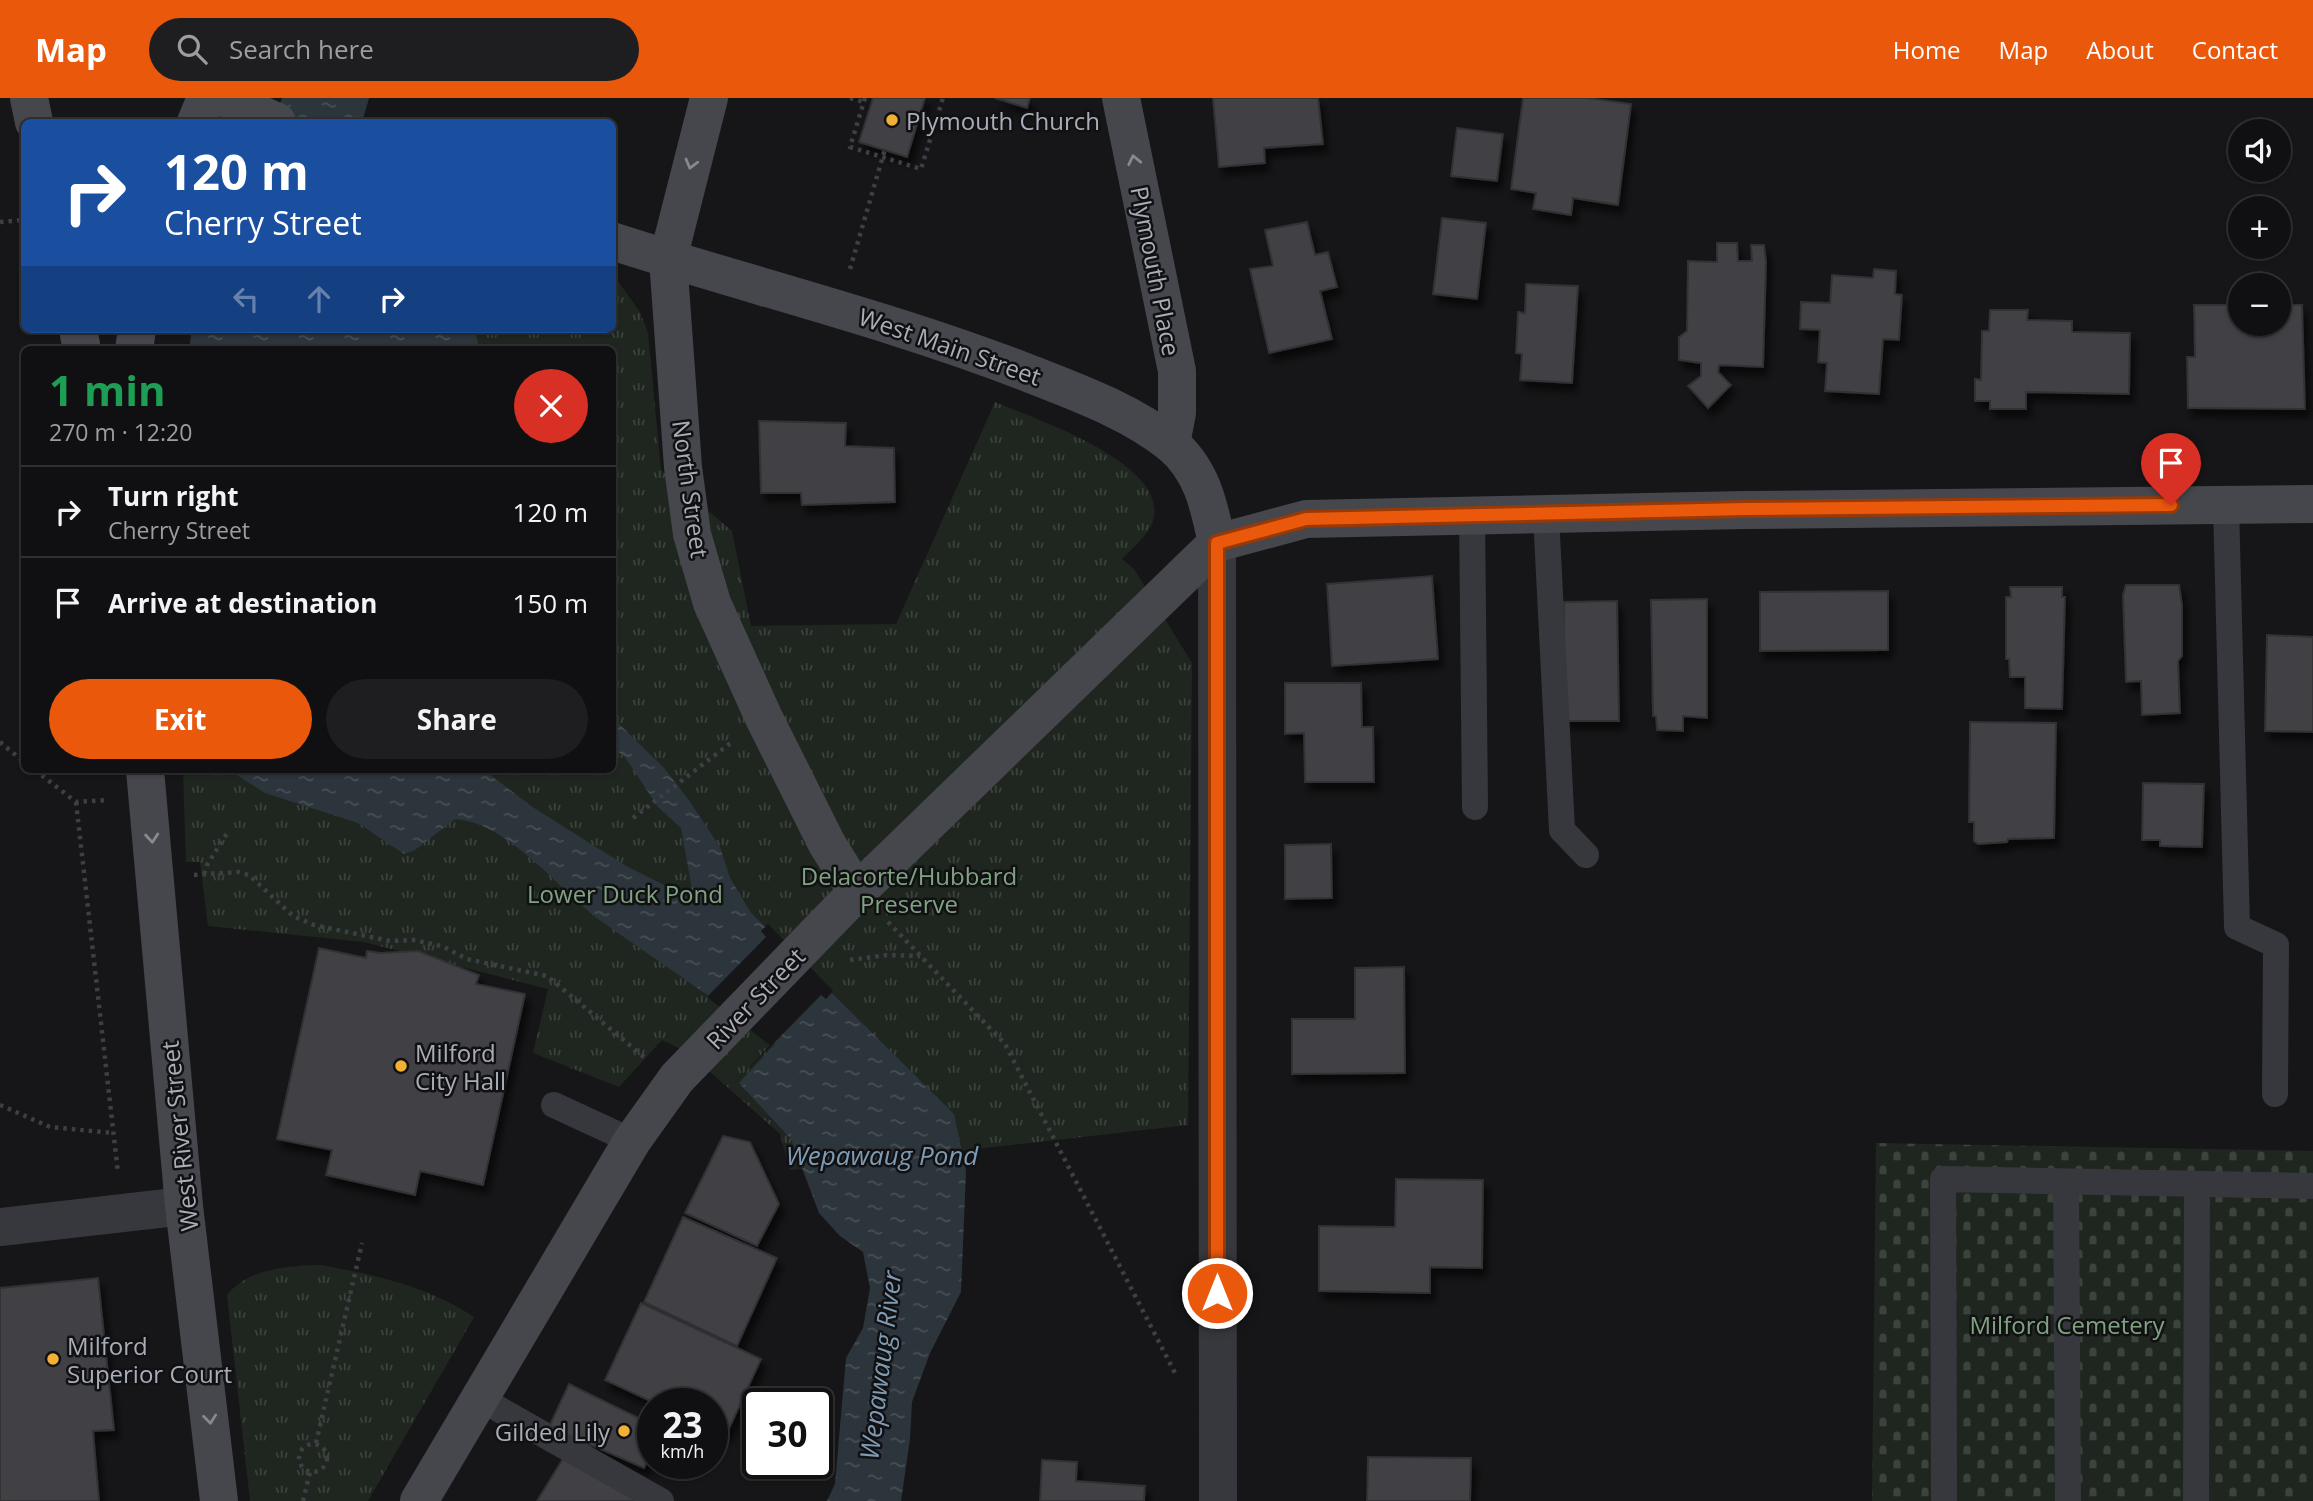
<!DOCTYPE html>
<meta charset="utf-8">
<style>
:root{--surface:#101012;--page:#1e1e20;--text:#f1f3f6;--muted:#9c9d9f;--line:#303032;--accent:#ea580c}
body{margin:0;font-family:"Open Sans",sans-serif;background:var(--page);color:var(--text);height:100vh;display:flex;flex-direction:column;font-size:26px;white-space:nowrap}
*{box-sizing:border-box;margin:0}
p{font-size:23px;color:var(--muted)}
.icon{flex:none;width:38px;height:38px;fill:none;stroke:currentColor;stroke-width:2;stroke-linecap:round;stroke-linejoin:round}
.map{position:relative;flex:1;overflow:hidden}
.side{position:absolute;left:21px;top:248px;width:595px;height:427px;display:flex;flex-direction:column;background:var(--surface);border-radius:10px;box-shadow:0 2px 5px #0004,0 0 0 2px var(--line)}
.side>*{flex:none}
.banner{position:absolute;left:21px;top:21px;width:595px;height:214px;border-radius:10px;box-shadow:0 2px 5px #0004,0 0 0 2px var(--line);background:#1a4fa0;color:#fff;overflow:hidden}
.controls{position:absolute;left:2228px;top:21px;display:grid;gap:14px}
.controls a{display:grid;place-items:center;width:63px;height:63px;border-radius:50%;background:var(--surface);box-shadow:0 2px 5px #0004,0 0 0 2px var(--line);font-size:35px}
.speed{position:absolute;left:637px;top:1290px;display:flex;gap:14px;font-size:35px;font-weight:700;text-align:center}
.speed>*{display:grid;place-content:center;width:91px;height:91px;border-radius:50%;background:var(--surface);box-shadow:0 2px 5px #0004,0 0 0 2px var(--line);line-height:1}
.speed small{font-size:18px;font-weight:400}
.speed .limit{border:4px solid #111;border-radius:10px;background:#fff;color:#111}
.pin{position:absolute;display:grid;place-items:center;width:60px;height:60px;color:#fff;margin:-72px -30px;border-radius:50% 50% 50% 0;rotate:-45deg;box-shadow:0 0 7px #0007}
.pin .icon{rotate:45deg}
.me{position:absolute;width:77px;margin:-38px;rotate:0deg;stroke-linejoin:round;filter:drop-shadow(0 0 5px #0008)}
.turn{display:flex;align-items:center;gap:24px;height:147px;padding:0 28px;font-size:32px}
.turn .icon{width:91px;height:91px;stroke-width:2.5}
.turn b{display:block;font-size:49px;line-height:60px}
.lanes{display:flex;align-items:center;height:66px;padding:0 28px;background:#0003;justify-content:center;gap:35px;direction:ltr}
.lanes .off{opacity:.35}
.round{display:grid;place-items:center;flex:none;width:74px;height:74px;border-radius:37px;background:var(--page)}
.summary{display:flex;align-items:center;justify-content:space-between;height:119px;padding:0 28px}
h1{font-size:42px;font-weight:700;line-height:52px;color:#1e9e55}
.cta{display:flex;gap:14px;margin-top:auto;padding:14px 28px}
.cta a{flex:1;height:80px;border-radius:42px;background:var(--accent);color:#fff;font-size:28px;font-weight:700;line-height:80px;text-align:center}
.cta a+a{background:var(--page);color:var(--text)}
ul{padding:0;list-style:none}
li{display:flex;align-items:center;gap:21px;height:91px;padding:0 28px;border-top:2px solid var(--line)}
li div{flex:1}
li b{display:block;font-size:26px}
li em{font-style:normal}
header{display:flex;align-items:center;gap:42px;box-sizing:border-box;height:98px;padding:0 35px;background:var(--accent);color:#fff}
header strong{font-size:33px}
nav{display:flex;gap:38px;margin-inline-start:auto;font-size:24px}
.search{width:490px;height:63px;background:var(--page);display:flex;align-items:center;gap:18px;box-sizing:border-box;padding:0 24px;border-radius:38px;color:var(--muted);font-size:26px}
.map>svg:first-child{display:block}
.cemetery{fill:url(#cemetery-stones)}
.park{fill:url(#park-tufts)}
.water{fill:url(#water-ripples)}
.pier{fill:#161618}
.building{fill:#404145;stroke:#303034;stroke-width:2;filter:url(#shadow)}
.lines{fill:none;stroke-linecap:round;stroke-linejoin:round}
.path{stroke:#3d3f44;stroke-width:4.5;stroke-dasharray:3.5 5;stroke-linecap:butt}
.lane{stroke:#37383d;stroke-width:26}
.street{stroke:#37383d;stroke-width:38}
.secondary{stroke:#45474d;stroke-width:38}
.oneway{stroke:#858993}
.route-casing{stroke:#983908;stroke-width:18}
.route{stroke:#ea580c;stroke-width:12}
.poi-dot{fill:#f2b134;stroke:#111113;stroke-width:2.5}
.labels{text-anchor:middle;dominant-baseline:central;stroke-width:5;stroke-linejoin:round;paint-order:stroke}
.poi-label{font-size:24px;fill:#a8adb8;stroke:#111113;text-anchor:start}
.street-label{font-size:24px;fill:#a8adb8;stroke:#111113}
.park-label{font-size:24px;fill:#7fa381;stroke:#111113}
.water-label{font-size:26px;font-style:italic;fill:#7f9bb3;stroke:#111113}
</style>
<header>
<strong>Map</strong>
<div class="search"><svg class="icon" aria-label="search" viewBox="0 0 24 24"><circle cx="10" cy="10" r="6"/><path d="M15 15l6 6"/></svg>Search here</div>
<nav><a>Home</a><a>Map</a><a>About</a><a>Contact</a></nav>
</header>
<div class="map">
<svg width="2313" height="1403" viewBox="0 0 2313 1403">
<defs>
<pattern id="cemetery-stones" width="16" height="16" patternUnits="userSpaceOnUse" patternTransform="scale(1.75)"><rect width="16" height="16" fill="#1e261f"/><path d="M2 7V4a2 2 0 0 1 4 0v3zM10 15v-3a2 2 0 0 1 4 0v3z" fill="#3c433d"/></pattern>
<pattern id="park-tufts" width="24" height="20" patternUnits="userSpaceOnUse" patternTransform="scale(1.75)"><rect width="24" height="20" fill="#1e261f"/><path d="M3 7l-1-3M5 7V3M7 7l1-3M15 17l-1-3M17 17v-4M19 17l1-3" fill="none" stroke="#3c433d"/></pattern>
<pattern id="water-ripples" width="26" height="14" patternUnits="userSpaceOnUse" patternTransform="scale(1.75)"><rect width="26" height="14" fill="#2c353c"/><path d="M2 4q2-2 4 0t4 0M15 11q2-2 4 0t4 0" fill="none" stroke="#485056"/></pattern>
<filter id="shadow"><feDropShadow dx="4.5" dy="8" stdDeviation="3.5" flood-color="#0009"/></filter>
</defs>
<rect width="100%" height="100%" fill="#161618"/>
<polygon class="cemetery" points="1876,1045 2313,1053 2313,1403 1872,1403"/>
<g class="park">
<path d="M 613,176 L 640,214 L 648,235 L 661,372 L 732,433 L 751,528 L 896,526 L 995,304 C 1035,321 1170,365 1153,423 C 1149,437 1132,450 1122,461 L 1134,471 L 1192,565 L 1188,1027 L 790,1072 L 780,1036 L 689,955 L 662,942 L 619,989 L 533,955 L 548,891 L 364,844 L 208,828 L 200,764 L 186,764 L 183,672 L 612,672 L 612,252 L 189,252 L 192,231 L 612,231 Z"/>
<path d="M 321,1167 C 375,1177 427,1188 474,1219 L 368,1403 L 250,1403 L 227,1197 C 249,1170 288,1168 321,1167 Z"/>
</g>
<g class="water">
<polygon points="282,0 369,0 362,24 274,24"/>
<polygon points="192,231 474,231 480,252 189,252"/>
<path d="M 613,620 L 664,670 L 688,701 L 720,749 L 730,780 L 751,815 L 954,1016 L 966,1073 L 961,1194 L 930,1255 L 912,1304 L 910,1341 L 901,1403 L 827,1403 L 835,1386 L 846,1260 L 863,1230 L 870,1190 L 863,1154 L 840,1138 L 819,1115 L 791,1041 L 739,985 L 775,946 C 718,903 659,864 601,823 C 559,793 510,725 455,721 L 415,752 L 404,756 L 358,725 L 265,695 L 229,672 L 484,672 L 531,708 L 626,768 L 694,802 L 681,730 L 658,709 L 625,659 L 613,650 Z"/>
</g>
<polygon class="pier" points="768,826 833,893 826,901 821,897 735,985 770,947 707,899 766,839 761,833"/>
<g class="building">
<polygon points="873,0 925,0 907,59 859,44"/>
<polygon points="995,0 1030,0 1027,10"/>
<polygon points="1213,0 1318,0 1323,46 1264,50 1265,65 1219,69"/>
<polygon points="1523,0 1588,0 1631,6 1618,107 1573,100 1571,117 1533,111 1536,95 1511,91"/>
<polygon points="1457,30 1503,36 1497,83 1451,78"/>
<polygon points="1442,120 1486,125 1477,201 1433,196"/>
<polygon points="1307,124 1315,157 1328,154 1337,189 1320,193 1332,241 1269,255 1250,171 1273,168 1265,132"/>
<polygon points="1717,145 1737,145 1738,163 1752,163 1751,147 1764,147 1766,164 1763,269 1719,267 1718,274 1731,287 1708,310 1688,288 1701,278 1701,265 1679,262 1679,239 1687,233 1688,163 1717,164"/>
<polygon points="1874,171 1896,173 1895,196 1902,197 1899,242 1883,241 1879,296 1825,293 1827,265 1818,264 1820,232 1800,231 1801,204 1830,205 1832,177 1873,180"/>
<polygon points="1526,186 1578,188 1572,285 1520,282 1522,256 1516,255 1518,214 1525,215"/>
<polygon points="2194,207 2240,207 2240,226 2278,226 2278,207 2302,207 2305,311 2188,310 2187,259 2195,259"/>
<polygon points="1990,212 2028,212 2027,222 2072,223 2072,234 2130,235 2129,296 2026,294 2026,311 1990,311 1990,303 1975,303 1975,281 1981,282 1982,233 1989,233"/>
<polygon points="759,323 846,325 845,348 894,350 895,404 802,407 801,395 761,395"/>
<polygon points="1432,478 1438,561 1332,568 1327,486"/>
<polygon points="2126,487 2179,487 2182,507 2182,558 2178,563 2180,615 2142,617 2141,583 2126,584 2123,497"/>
<polygon points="2010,489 2062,489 2062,499 2065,499 2062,611 2025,610 2025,579 2010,579 2009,561 2006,561 2006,499 2011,499"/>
<polygon points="1888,493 1888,552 1760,553 1760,494"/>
<polygon points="1707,501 1707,620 1683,618 1683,633 1657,632 1656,618 1653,618 1651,502"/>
<polygon points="1617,503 1619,623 1564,623 1564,504"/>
<polygon points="2267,537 2313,539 2313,634 2265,633"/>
<polygon points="1285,585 1361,585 1362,629 1373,629 1374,684 1305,684 1304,635 1285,636"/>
<polygon points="1970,624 2056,625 2054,740 2008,741 2007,744 1978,746 1974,743 1974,724 1969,724"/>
<polygon points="2143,685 2204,686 2202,749 2160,748 2160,742 2142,742"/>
<polygon points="1331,746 1332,800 1285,801 1285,747"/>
<polygon points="319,850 366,860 367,853 380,855 418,853 479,877 476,886 525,896 483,1087 420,1073 415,1097 326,1077 332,1052 277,1041"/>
<polygon points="1404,869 1405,975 1292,976 1292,921 1355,921 1355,870"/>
<polygon points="723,1038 750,1044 779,1106 757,1148 685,1115"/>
<polygon points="1396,1081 1483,1082 1482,1170 1430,1169 1430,1195 1319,1193 1319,1128 1395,1129"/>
<polygon points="683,1119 777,1160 737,1248 644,1204"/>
<polygon points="98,1180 114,1332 93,1333 99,1403 0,1403 0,1190"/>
<polygon points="641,1205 761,1261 726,1337 712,1331 712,1306 657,1306 605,1282"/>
<polygon points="569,1286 653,1327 653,1352 644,1370 549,1329"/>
<polygon points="564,1359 637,1403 537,1403"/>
<polygon points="1368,1359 1471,1360 1470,1403 1367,1403"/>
<polygon points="1042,1362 1077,1364 1076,1383 1145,1388 1144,1403 1040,1403"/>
</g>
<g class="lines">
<g class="path">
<polyline points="850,0 864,4"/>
<polyline points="865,0 850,49 921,71 943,0"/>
<polyline points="0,124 24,122"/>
<polyline points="850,171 885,51"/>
<polyline points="0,644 24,664"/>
<polyline points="35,672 76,704 108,702"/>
<polyline points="76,704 118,1075"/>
<polyline points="633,720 732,644"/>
<polyline points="204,776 207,767 229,732"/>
<polyline points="194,777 238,774 249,777 293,818 314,827 390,843 413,842 442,848 467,861 547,878 644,959"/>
<polyline points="888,824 1005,946 1176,1277"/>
<polyline points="850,862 887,857 920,858"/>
<polyline points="0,1007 50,1029 113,1035"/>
<polyline points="316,1345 362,1145"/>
<circle cx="313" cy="1360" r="14"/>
<polyline points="303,1403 310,1374"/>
</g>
<g class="lane">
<polyline points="2226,407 2237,829 2276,847 2275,996"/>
<polyline points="1472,417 1475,709"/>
<polyline points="1546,417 1562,732 1586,757"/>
<polyline points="554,1007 632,1043"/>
<polyline points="2066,1084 2068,1403"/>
<polyline points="479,1300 661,1403"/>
<polyline points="1944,1403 1943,1081 2313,1088"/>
<polyline points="2196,1403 2197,1086"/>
</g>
<g class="street">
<polyline points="1217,445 1218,1403"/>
<polyline points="0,1129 184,1108"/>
</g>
<g class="secondary">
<polyline points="29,0 34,24"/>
<polyline points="225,0 277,24"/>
<polyline points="709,0 668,161 683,369 692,436 712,505 764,620 827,746 857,794"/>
<polyline points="1121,0 1177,273 1177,315 1171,346"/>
<polyline points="196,24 206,0"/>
<path d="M 612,143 C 751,188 892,222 1028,275 C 1076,294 1130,313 1171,346 C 1202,372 1209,407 1217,445"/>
<polyline points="78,231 82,252"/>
<polyline points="134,252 137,231"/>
<polyline points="145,672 184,1108 219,1403"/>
<polyline points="419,1403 632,1043 677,980 857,794 1217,445 1306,421 1745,412 2313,406"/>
</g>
</g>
<defs><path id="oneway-chevron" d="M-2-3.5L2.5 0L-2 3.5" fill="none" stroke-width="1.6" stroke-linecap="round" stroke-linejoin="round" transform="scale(1.75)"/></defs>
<g class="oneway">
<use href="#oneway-chevron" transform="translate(1134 62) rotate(-102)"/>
<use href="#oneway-chevron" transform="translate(691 66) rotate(105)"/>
<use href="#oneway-chevron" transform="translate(152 740) rotate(85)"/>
<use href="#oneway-chevron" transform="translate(210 1321) rotate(84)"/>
</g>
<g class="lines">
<g class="route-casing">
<polyline id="route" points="1217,1195 1217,445 1306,421 1745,411 2171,407"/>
</g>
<use href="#route" class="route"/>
</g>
<g class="poi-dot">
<circle cx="892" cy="22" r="7"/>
<circle cx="401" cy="968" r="7"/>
<circle cx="53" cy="1261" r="7"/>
<circle cx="624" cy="1333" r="7"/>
</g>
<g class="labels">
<g class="poi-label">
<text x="906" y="22">Plymouth Church</text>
<text x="415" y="954">Milford<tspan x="415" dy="28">City Hall</tspan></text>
<text x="67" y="1247">Milford<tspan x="67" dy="28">Superior Court</tspan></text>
<text x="610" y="1333" text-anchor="end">Gilded Lily</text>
</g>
<g class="street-label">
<text transform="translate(1156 173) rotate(79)">Plymouth Place</text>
<text transform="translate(950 248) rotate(19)">West Main Street</text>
<text transform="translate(691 391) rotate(82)">North Street</text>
<text transform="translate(755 900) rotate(-46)">River Street</text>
<text transform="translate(179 1038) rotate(-96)">West River Street</text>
</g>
<g class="park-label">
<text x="909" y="777">Delacorte/Hubbard<tspan x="909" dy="28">Preserve</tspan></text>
<text x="625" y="795">Lower Duck Pond</text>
<text x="2067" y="1226">Milford Cemetery</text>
</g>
<g class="water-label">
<text x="882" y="1057">Wepawaug Pond</text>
<text transform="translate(880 1267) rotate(-83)">Wepawaug River</text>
</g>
</g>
</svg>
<div class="controls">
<a><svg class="icon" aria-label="sound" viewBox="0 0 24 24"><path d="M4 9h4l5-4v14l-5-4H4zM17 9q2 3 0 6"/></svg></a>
<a>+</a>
<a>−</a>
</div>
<div class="speed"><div>23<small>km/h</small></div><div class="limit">30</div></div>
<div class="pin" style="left:2171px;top:407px;background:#d93025"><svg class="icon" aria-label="arrive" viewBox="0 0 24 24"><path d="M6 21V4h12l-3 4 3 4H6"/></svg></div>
<svg class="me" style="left:1217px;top:1195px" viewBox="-20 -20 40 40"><circle r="17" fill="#ea580c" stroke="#fff" stroke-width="3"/><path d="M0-11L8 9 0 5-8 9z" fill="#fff"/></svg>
<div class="banner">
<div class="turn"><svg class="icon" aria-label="right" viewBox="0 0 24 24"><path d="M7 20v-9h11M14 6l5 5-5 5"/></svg><div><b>120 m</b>Cherry Street</div></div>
<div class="lanes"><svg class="icon off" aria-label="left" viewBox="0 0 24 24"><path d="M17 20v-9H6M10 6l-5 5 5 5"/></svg><svg class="icon off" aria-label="ahead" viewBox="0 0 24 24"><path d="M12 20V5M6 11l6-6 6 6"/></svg><svg class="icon" aria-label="right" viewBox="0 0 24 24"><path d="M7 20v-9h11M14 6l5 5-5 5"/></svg></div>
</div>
<section class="side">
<div class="summary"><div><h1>1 min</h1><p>270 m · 12:20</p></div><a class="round" style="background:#d93025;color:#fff"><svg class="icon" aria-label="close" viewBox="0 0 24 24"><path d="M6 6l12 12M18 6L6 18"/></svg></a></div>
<ul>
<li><svg class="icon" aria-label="right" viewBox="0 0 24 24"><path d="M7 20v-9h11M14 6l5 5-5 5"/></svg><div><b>Turn right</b><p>Cherry Street</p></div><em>120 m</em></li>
<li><svg class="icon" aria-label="arrive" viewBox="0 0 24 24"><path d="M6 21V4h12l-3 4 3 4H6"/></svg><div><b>Arrive at destination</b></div><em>150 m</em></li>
</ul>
<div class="cta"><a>Exit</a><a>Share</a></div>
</section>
</div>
